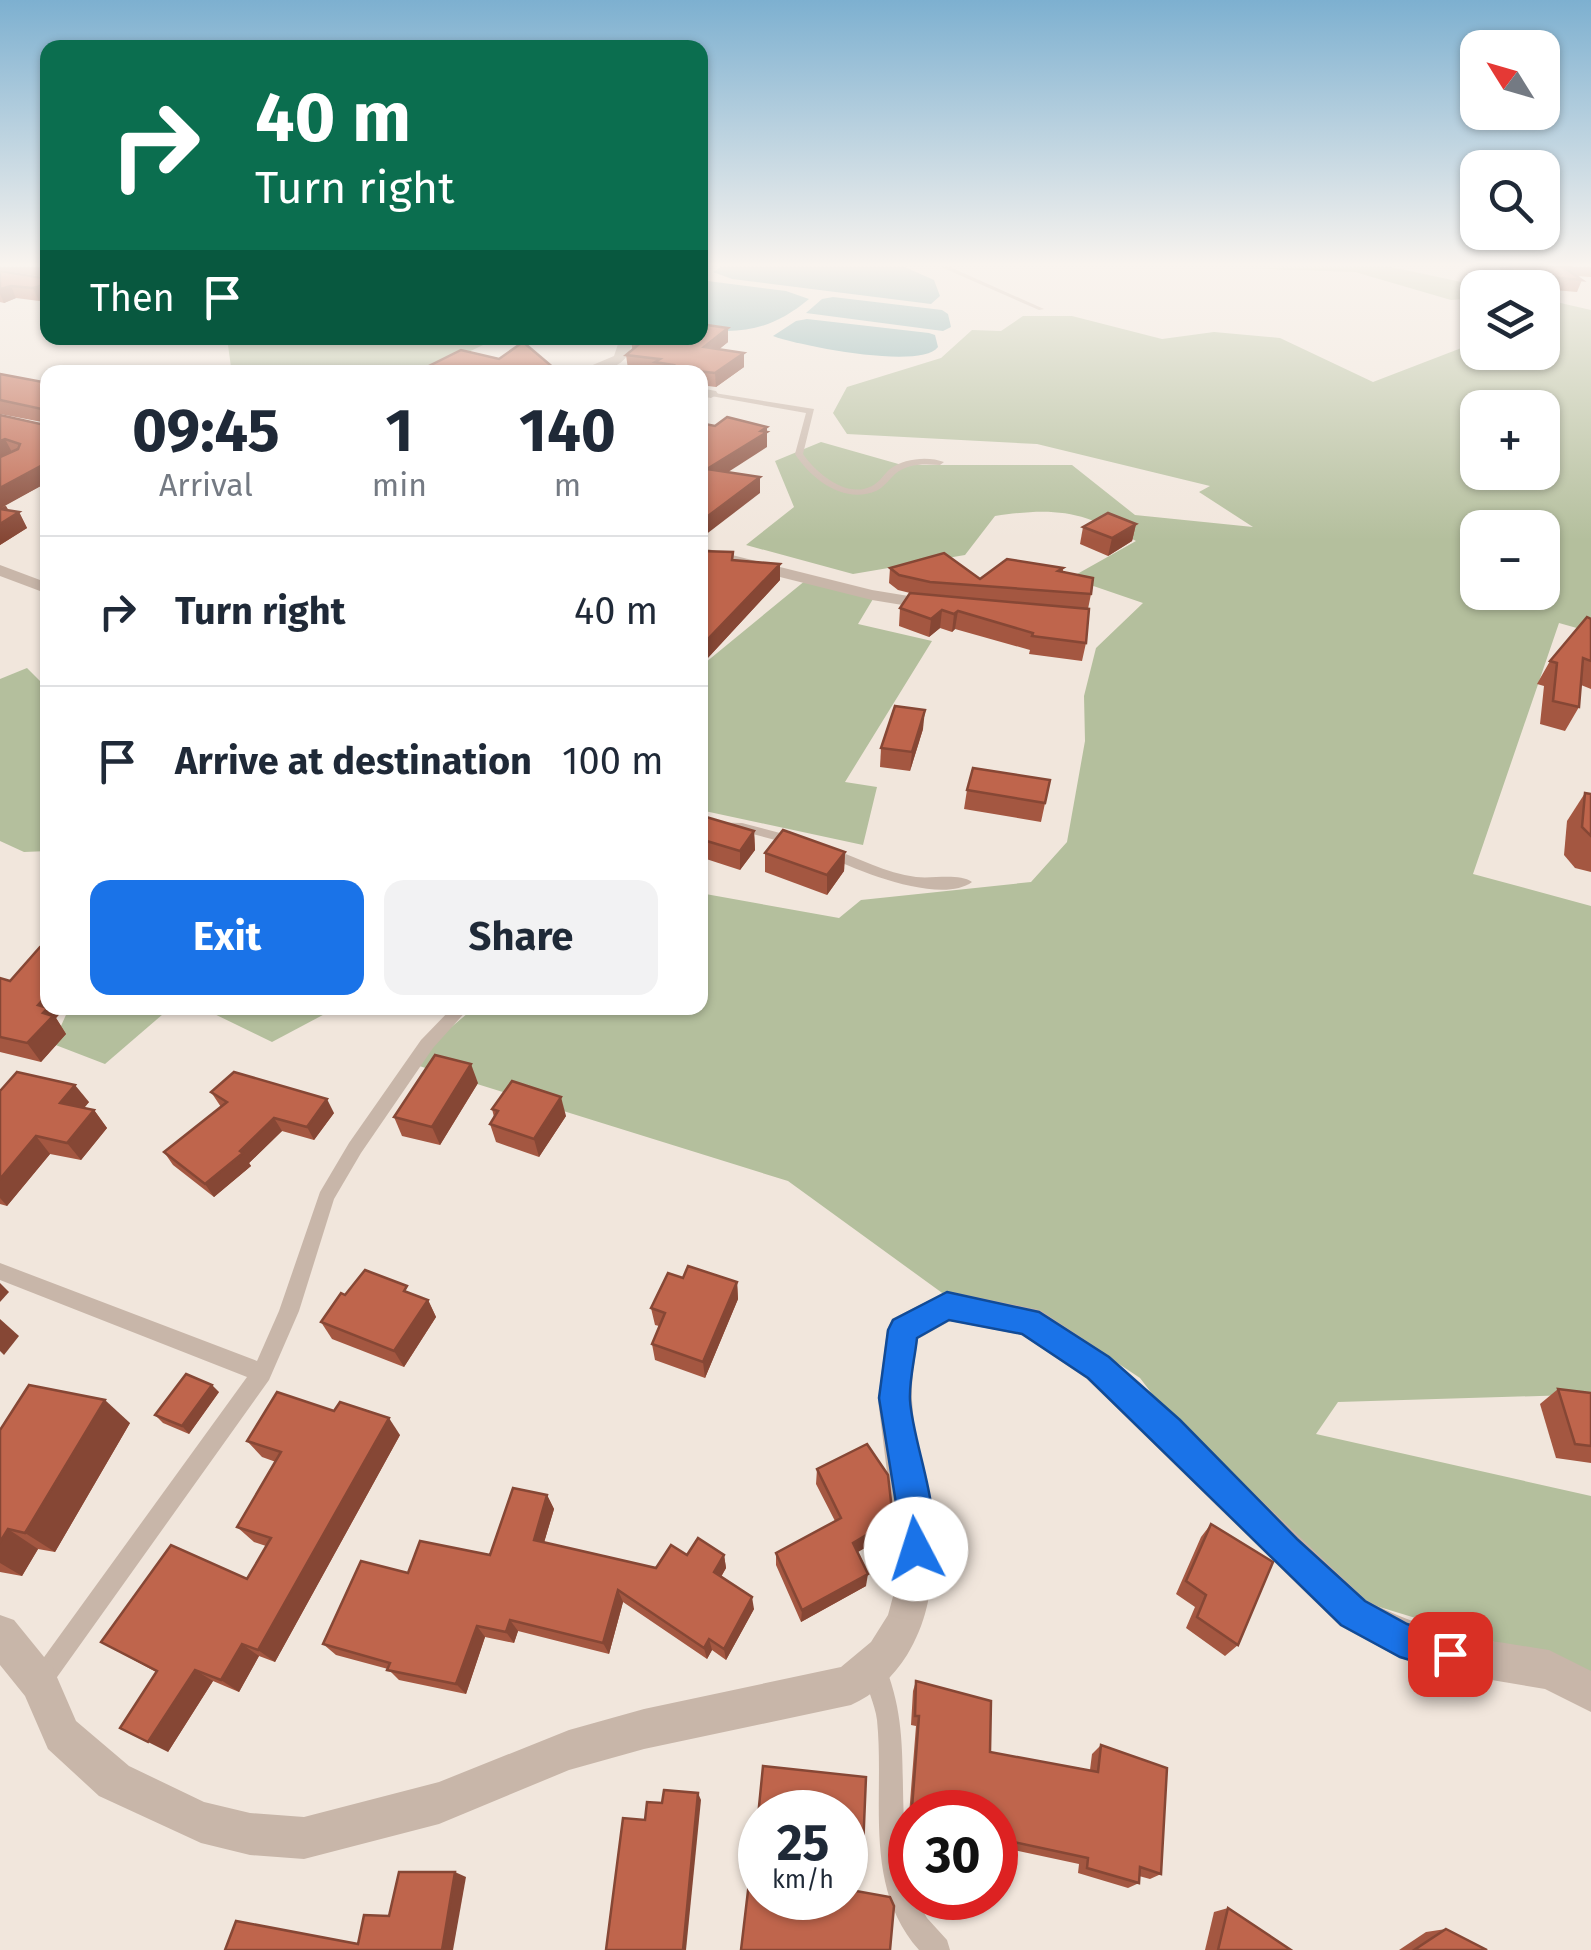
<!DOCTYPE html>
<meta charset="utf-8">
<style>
:root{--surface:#fff;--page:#f2f2f3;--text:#1f2937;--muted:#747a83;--line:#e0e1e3;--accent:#1a73e8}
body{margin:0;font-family:"Fira Sans",sans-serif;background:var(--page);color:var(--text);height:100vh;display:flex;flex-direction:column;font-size:38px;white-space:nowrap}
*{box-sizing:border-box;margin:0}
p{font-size:32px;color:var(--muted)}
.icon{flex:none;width:55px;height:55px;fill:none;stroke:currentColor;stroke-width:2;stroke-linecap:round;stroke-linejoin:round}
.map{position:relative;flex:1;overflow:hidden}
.drawer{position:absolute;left:40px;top:365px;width:668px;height:650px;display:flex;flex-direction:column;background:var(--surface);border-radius:20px;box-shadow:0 2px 8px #0004}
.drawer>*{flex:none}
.guide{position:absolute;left:40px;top:40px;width:668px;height:305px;border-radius:20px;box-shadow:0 2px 8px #0004;background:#0b6e4f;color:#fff;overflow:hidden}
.needle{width:65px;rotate:307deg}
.tools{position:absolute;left:1460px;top:30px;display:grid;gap:20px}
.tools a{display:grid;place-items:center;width:100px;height:100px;border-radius:20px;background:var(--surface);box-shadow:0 2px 8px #0004;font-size:50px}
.speed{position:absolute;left:738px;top:1790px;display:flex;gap:20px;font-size:50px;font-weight:700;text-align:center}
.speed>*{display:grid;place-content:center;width:130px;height:130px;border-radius:50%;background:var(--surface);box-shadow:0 2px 8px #0004;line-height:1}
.speed small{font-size:25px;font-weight:400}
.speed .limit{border:15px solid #d22;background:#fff;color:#111}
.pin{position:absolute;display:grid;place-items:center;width:85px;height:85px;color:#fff;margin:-42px;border-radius:20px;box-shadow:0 5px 15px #0006}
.me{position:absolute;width:110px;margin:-55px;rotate:355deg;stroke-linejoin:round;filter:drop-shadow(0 0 8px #0008)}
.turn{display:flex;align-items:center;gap:35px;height:210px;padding:0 50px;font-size:45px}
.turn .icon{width:130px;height:130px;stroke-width:2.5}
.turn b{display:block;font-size:70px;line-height:85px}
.then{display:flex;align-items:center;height:95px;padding:0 50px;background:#0003;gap:20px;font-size:38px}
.eta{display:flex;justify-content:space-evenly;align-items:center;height:170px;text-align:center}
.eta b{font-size:60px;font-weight:700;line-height:70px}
.button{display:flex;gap:20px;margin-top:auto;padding:20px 50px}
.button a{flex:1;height:115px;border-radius:20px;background:var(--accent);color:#fff;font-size:40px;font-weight:700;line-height:115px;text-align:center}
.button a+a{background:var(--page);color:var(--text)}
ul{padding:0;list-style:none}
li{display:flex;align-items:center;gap:30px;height:150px;padding:0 50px;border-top:2px solid var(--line)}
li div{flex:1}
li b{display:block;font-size:38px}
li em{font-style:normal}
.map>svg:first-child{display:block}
.green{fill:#b4bf9d;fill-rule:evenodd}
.water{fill:#7dabac}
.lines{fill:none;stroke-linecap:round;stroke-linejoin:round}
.service{fill:#c8b6a9;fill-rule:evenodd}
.minor{fill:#c8b6a9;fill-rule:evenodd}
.wall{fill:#a45741}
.shaded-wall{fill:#864735}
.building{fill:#bf654c;stroke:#864735;stroke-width:2.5}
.route{fill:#1a73e8;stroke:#114b97;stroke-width:2.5}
</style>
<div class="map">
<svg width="1591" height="1950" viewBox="0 0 1591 1950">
<rect width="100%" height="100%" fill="#f1e6dc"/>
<g class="green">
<polygon points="1391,267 1485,287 1478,288 1477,298 1451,300 1355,272 1242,268"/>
<path d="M 1543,299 L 1591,310 L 1591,632 L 1559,623 L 1473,874 L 1591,906 L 1591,1398 L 1571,1395 L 1338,1402 L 1316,1434 L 1591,1496 L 1591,1682 L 1563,1663 L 1350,1598 L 1198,1454 L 1140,1378 L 1080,1338 L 945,1295 L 788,1181 L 416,1065 L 437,1039 L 474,1008 L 700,1008 L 700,893 L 839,918 L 861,900 L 1031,882 L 1067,842 L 1085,741 L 1084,696 L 1096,648 L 1143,603 L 1070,578 L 1136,541 C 1082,511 1056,507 995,516 L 965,555 L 853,574 L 746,545 L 794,507 L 775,461 L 821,442 L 902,465 L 1072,465 L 1135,515 L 1253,527 L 1199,492 L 1210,486 L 1037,444 L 847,434 L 833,413 L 847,387 L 941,358 L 972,330 L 1001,331 L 1023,316 L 1072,316 L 1162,339 L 1214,332 L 1280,338 L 1373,382 L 1477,342 L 1478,352 L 1542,352 ZM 1478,408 L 1542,408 L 1542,472 L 1478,472 ZM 1478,528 L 1542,528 L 1542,592 L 1478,592 Z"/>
<polygon points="227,338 498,338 426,372 217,372 231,367"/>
<polygon points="806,580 873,599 858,624 932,641 845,782 877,787 863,845 700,810 700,667"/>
<polygon points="27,668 47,688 48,851 24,852 0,841 0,679"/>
<polygon points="69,1008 170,1008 105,1064 53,1044"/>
<polygon points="202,1008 336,1008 272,1042"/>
</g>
<g class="water">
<polygon points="721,267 905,267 934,280 940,296 931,304 732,279 713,272"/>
<path d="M 700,280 L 786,291 L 809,299 C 774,328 744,335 700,329 Z"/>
<polygon points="833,297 942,310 948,314 951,327 943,331 806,313 822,299"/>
<path d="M 807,319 L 929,333 L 935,335 L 938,347 C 921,370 800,346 773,336 L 796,321 Z"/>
</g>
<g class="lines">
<g class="service">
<polygon points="941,267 950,267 1044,309 1039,310"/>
<path d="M 708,392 L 814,409 L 803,454 C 817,474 847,499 872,486 C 880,482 884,474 890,469 C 904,458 929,456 944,462 L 940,465 C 924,464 907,463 894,475 C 888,481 884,487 876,491 C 844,504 812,480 795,454 L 806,413 L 711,396 L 707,394 Z"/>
<polygon points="700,822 742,823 799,838 801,841 794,845 742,831 700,830"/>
<path d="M 830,848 C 859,858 885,873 916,877 C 933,879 959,873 972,882 C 941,905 857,871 825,855 L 823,852 Z"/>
<polygon points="452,1008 469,1008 433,1048 361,1153 334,1199 299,1311 269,1380 50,1687 42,1691 34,1687 30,1679 34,1671 247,1377 0,1280 0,1263 257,1361 279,1311 320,1192 349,1143 421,1040"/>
<path d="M 875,1657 L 883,1661 C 907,1717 901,1762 904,1821 C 905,1846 910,1872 910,1898 L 916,1898 L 927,1918 L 947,1940 L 950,1950 L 919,1950 C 862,1885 885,1798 877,1720 C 875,1701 860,1678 867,1661 Z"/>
</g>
<g class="minor">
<path d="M 620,338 L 632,338 C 632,369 601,372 576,372 L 614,356 Z"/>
<polygon points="700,388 716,391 718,394 711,398 700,396"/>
<polygon points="700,547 872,590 939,601 948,606 939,611 872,600 700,557"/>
<polygon points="0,565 48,583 48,594 0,576"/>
<path d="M 947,1291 L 1040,1310 L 1111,1357 L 1366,1600 C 1429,1634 1480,1639 1549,1650 L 1591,1671 L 1591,1712 L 1545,1689 L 1450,1673 L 1400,1658 L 1340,1626 L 1087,1379 L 1022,1335 L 950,1321 L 918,1339 C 915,1359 911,1380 912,1400 C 917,1487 957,1573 907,1655 C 894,1676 874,1695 851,1705 L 644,1749 L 569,1770 L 439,1824 L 304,1859 L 250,1855 L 201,1843 L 99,1796 L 48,1749 L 25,1696 L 0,1665 L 0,1615 L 14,1620 L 53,1668 L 76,1721 L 129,1766 L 204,1802 L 250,1813 L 304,1817 L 439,1782 L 569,1730 L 644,1709 L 841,1667 L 871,1642 L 888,1615 L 895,1589 L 897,1552 L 878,1400 L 887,1330 L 892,1319 Z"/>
</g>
</g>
<g class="wall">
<polygon points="0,267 48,267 48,298 39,301 16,298 4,303 0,302 0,271 42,278 44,277 0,270"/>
<polygon points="1499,267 1591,267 1591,277 1576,276 1582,280 1577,292 1542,289 1542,288 1510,286"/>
<polygon points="631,339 728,342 719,349 744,367 716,387 700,385 700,372 655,372 628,369 626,355 632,350"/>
<polygon points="499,359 555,369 556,372 426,372 425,368"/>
<polygon points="0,374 48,383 48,482 5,505 9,511 19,512 27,528 0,545 0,415 40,424 42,422 0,414"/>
<polygon points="1136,524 1132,541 1108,556 1080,544 1083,527"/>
<polygon points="700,551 733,552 733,560 780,564 780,580 705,661 700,659"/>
<polygon points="890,568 980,579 1063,568 1063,572 1091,594 1088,609 1086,643 1082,661 1029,654 1030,650 955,629 952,632 940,628 929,637 899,626 900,608 910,593 898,590 889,583"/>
<polygon points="1591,619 1591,689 1581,685 1579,707 1565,731 1540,724 1544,686 1537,684 1550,661"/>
<polygon points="923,729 910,771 880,767 881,748"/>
<polygon points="1050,780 1041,822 964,809 967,790"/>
<polygon points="1585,793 1591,794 1591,872 1575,868 1564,855 1567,821"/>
<polygon points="700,825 754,831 755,850 740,870 700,857"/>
<polygon points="845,852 844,871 827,895 765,872 765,853"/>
<polygon points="0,978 48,1008 65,1008 56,1018 66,1034 41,1062 0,1052"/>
<polygon points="478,1083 440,1145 402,1136 394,1117"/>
<polygon points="0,1091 89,1102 84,1108 94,1110 107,1128 81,1160 50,1154 7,1206 0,1204"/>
<polygon points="211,1092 334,1113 314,1140 282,1131 249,1163 251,1166 214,1197 173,1165 164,1152 221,1107"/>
<polygon points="492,1109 566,1116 539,1157 496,1142 490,1124 494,1117"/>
<polygon points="683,1278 737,1282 738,1299 705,1378 655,1360 652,1344 659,1326 655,1325 651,1308"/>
<polygon points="345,1295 428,1300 436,1317 404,1367 332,1339 321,1322"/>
<polygon points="1558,1389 1591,1393 1591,1463 1556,1458 1540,1404"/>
<polygon points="219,1392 189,1434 163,1423 155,1415"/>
<polygon points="130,1423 55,1552 38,1549 22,1576 0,1572 0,1430"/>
<polygon points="400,1435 275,1662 259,1656 239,1692 213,1681 168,1752 156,1672 101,1642 247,1579 266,1546 254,1542 237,1527 276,1462 262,1457 247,1441"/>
<polygon points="817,1469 893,1519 891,1533 857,1552 866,1586 801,1622 776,1565 776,1553 835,1521 816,1484"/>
<polygon points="547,1495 554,1509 544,1542 656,1568 687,1555 724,1555 726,1568 721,1577 754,1609 726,1660 712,1650 707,1659 623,1602 609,1654 518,1631 514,1643 485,1637 466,1694 399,1680 388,1669 336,1655 323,1644 408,1573 490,1555"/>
<polygon points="1211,1524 1238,1645 1225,1656 1186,1628 1195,1607 1176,1594 1201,1537"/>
<polygon points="916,1681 990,1752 1090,1770 1092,1754 1101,1745 1161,1874 1150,1879 1139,1876 1139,1883 1128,1888 1078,1873 1079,1864 995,1846 995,1812 910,1812 909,1815 916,1726 911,1725 913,1691"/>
<polygon points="763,1766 866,1777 863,1848 861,1854 845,1852 845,1812 760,1812 760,1843 758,1843 756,1837"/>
<polygon points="1228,1908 1291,1950 1205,1950 1214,1912"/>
<polygon points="1446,1929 1487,1950 1399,1950 1426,1932"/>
</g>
<g class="shaded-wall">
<polygon points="48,284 48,298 39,301 33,288"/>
<polygon points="11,286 16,298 4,303 0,294 0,289"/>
<polygon points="728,328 728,342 705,361 704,347"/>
<polygon points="744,353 744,367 716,387 715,373"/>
<polygon points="767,427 767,447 708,485 707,469"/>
<polygon points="5,439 13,454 0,459 0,441"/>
<polygon points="48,462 48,482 1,508 6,506 12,517 19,512 27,528 0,545 0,488"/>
<polygon points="760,477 760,493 700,539 700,522"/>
<polygon points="1136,524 1132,541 1108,556 1112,538"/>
<polygon points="780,564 780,580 705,661 704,643"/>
<polygon points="942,610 940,628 929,637 931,619"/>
<polygon points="958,611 955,629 952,632 954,614"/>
<polygon points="925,710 923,729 910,771 912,752"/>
<polygon points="754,831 755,850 740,870 740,851"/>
<polygon points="845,852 844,871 827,895 827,875"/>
<polygon points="48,994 48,1008 65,1008 56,1018 66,1034 41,1062 27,1043 38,1005"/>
<polygon points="471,1064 478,1083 440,1145 432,1127"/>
<polygon points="75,1085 89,1102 73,1121 60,1103"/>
<polygon points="561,1097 566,1116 539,1157 534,1139"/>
<polygon points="327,1099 334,1113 314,1140 307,1127"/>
<polygon points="94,1110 107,1128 81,1160 67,1143"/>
<polygon points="274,1118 282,1131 249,1163 251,1166 214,1197 205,1184"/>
<polygon points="36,1136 50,1154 7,1206 0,1198 0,1179"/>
<polygon points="737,1282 738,1299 705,1378 703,1362"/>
<polygon points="0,1283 9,1292 0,1302"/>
<polygon points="428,1300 436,1317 404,1367 394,1351"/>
<polygon points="0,1319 19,1336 4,1355 0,1351"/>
<polygon points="212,1385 219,1392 189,1434 182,1426"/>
<polygon points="105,1400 130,1423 55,1552 25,1533"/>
<polygon points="389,1418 400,1435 275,1662 258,1650"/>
<polygon points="547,1495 554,1509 541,1553 534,1540"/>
<polygon points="893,1519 891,1533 851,1556 853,1543"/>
<polygon points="8,1529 38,1549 22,1576 0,1563 0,1542"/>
<polygon points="724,1555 726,1568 716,1585 714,1572"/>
<polygon points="868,1574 866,1586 801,1622 802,1610"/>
<polygon points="618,1590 623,1602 609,1654 603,1643"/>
<polygon points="752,1597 754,1609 726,1660 724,1649"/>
<polygon points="510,1620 518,1631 514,1643 506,1632"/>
<polygon points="477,1626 485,1637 466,1694 456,1684"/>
<polygon points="709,1639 712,1650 707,1659 704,1648"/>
<polygon points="242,1644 259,1656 239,1692 221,1680"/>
<polygon points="195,1670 213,1681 168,1752 148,1742"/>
<polygon points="698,1793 701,1800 686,1950 683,1950"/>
<polygon points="455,1872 466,1877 453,1950 442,1950"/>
</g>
<g class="building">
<polygon points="44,267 48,267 48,284 33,288 11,286 0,289 0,271 42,278 46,274"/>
<polygon points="1510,267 1571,267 1576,269 1566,269 1582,280 1515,274"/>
<polygon points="700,324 728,328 704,347 744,353 715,373 697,371 697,372 663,372 673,365 655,362 660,359 626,355 644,340 631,339 632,338 700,338"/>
<polygon points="523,342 555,369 547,372 447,372 425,368 461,350 499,359"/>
<polygon points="0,374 48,383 48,462 0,488 0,457 18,449 20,444 5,439 0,441 0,415 40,424 45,420 42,409 0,400"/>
<polygon points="727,417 767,427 761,431 767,432 707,469 760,477 700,522 700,423 715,426"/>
<polygon points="0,509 19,512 0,524"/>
<polygon points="1108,513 1136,524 1112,538 1083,527"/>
<polygon points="700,551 733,552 732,560 780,564 704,643 700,642"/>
<polygon points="944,553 980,579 1007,559 1063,568 1058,571 1093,578 1091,594 930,582 899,575 890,568"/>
<polygon points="910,593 1089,609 1086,643 1032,636 1033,633 958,611 954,614 942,610 931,619 900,608"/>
<polygon points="1587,617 1591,619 1591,661 1583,658 1579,707 1553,701 1557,663 1550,661"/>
<polygon points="895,706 925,710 912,752 881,748"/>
<polygon points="973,768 1050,780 1045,803 967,790"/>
<polygon points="1585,793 1591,794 1591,836 1582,827"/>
<polygon points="706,817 754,831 740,851 700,839 700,825"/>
<polygon points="783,830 845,852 827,875 765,853"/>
<polygon points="40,947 48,948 48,994 38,1005 48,1008 43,1013 53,1016 27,1043 0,1037 0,978 10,981"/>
<polygon points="435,1055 471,1064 432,1127 394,1117"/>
<polygon points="17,1072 75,1085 60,1103 94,1110 67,1143 36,1136 0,1179 0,1091"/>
<polygon points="234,1072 327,1099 307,1127 274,1118 240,1151 243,1153 205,1184 164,1152 227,1102 211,1092"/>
<polygon points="512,1081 561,1097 534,1139 490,1124 498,1111 492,1109"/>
<polygon points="688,1266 737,1282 703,1362 652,1344 665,1313 651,1308 668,1273 683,1278"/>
<polygon points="365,1270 407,1286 404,1291 428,1300 394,1351 321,1322 341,1293 345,1295"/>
<polygon points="186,1374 212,1385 182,1426 155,1415"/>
<polygon points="29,1385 105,1400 25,1533 8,1529 0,1542 0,1430"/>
<polygon points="1558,1389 1591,1393 1591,1446 1575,1444"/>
<polygon points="277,1392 334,1411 340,1402 389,1418 258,1650 242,1644 221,1680 195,1670 148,1742 120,1728 157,1671 101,1642 171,1545 247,1579 271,1538 237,1527 281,1452 247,1441"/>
<polygon points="867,1444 888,1475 893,1519 853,1543 868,1574 802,1610 776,1553 841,1518 817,1469"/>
<polygon points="513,1488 547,1495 534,1540 656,1568 671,1545 687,1555 698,1538 724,1555 714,1572 752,1597 724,1649 709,1639 704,1648 618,1590 603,1643 510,1620 506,1632 477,1626 456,1684 387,1670 390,1663 323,1644 361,1561 408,1573 420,1541 490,1555"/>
<polygon points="1211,1524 1273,1562 1238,1645 1197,1617 1206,1595 1186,1581"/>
<polygon points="916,1681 991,1701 990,1752 1098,1772 1101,1745 1167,1768 1161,1874 1140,1867 1139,1883 1087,1868 1088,1858 995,1838 995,1812 929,1812 912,1808 919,1716 915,1716"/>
<polygon points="763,1766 866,1777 863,1848 845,1846 845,1812 760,1812 760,1837 756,1837"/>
<polygon points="664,1790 698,1793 683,1950 606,1950 623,1818 645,1820 647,1802 662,1803"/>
<polygon points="399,1872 455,1872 442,1950 225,1950 236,1921 358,1944 364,1915 389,1916"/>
<polygon points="750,1874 760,1876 760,1898 845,1898 845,1889 890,1897 894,1906 890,1950 741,1950"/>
<polygon points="1228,1908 1291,1950 1218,1950"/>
<polygon points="1446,1929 1487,1950 1414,1950"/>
</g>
<linearGradient id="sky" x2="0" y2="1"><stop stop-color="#7db0d0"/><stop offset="0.49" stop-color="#f9f4ef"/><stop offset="1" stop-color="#f9f4ef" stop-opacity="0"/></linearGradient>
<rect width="1591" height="540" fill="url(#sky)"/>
<path class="route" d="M 947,1292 L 1039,1312 L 1109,1357 L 1180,1420 L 1297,1539 L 1365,1601 L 1407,1624 L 1463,1642 L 1468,1654 L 1463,1667 L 1450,1672 L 1400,1657 L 1341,1625 L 1088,1378 L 1022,1334 L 949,1320 L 917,1338 C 915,1358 909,1380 910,1400 C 913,1447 946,1517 928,1561 L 916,1565 L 904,1561 L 899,1549 L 899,1522 L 879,1398 L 888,1330 L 893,1320 Z"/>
</svg>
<div class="tools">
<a><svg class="needle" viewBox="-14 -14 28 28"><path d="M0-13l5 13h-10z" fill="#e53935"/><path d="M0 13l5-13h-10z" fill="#747a83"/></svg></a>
<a><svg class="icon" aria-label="search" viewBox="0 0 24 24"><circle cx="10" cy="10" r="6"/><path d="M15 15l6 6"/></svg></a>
<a><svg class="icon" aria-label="layers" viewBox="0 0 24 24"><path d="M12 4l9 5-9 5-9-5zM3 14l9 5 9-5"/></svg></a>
<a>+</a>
<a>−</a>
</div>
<div class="speed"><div>25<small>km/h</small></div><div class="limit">30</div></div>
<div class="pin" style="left:1450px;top:1654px;background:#d93025"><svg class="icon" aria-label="arrive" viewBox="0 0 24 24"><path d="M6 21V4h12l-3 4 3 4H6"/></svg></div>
<svg class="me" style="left:916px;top:1549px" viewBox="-20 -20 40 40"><circle r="19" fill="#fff"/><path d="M0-13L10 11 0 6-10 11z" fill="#1a73e8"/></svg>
<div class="guide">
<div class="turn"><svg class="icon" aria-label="right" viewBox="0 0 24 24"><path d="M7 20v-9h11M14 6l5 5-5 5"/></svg><div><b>40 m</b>Turn right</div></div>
<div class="then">Then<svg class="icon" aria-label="arrive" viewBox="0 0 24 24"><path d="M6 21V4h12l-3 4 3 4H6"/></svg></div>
</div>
<section class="drawer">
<div class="eta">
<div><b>09:45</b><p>Arrival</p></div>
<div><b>1</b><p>min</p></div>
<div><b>140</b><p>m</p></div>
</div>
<ul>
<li><svg class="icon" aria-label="right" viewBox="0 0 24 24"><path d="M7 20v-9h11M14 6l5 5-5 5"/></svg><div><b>Turn right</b></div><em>40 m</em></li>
<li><svg class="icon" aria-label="arrive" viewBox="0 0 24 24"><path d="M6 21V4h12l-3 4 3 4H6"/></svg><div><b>Arrive at destination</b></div><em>100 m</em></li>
</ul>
<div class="button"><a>Exit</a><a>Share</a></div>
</section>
</div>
